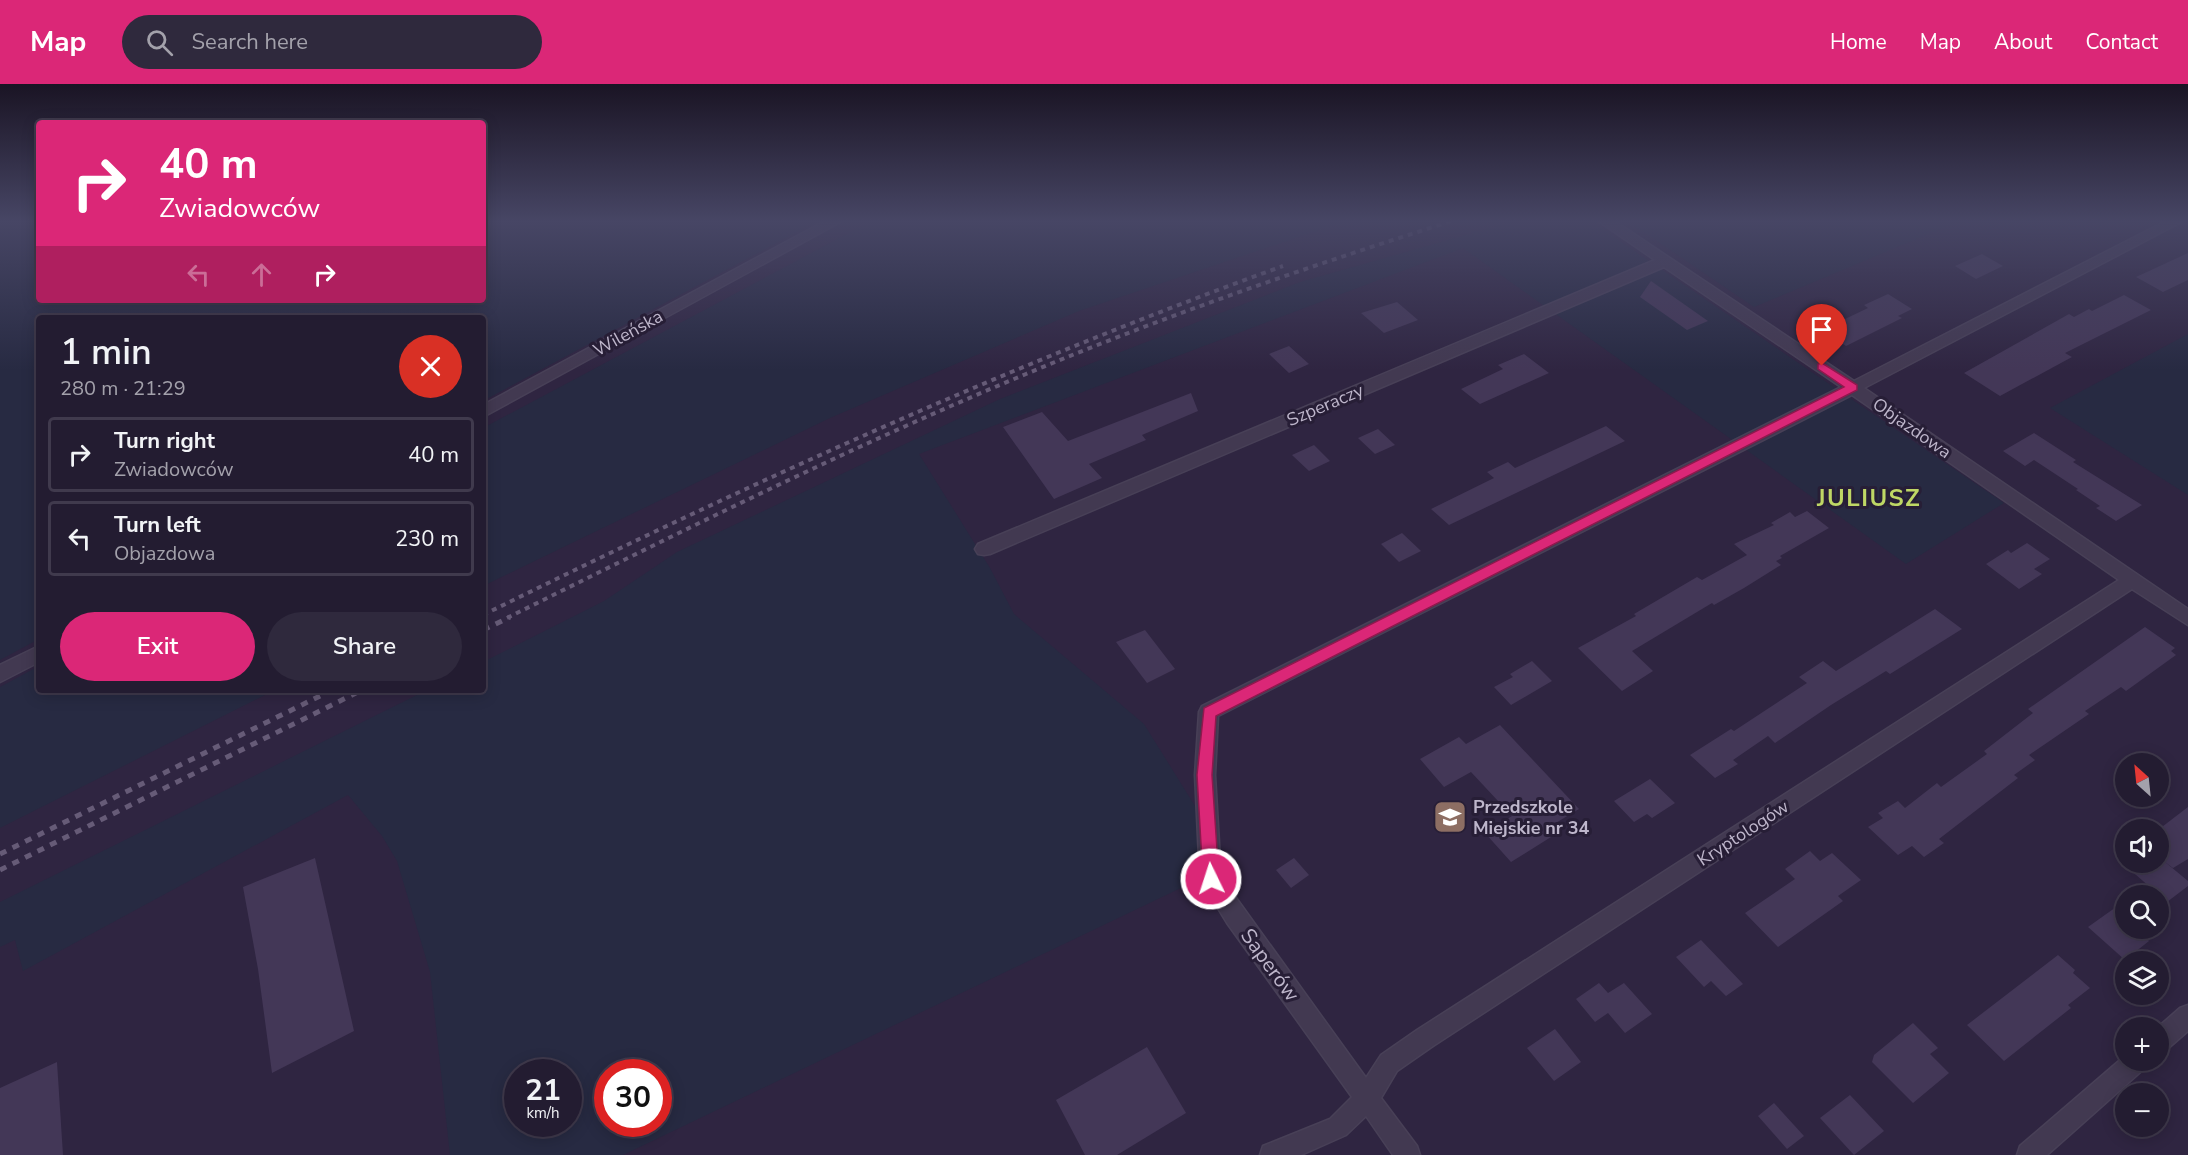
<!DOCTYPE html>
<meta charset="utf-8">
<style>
:root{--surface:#231c31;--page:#2f293d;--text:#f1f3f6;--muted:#a3a1ab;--line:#403a4d;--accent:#db2777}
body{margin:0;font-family:"Nunito Sans",sans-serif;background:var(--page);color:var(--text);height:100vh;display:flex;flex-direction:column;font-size:22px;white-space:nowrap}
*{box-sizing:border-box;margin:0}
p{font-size:20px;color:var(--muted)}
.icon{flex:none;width:33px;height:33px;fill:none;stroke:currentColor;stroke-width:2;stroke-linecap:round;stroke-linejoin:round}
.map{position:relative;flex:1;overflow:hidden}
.side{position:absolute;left:36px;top:231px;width:450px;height:378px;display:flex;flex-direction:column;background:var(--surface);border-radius:6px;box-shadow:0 3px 15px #0003,0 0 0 2px var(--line)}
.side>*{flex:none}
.guide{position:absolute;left:36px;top:36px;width:450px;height:183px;border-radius:6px;box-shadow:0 3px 15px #0003,0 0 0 2px var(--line);background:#db2777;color:#fff;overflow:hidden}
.needle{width:39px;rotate:333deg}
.buttons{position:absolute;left:2115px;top:669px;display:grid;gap:12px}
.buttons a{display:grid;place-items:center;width:54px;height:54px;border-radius:50%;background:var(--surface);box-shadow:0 3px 15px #0003,0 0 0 2px var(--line);font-size:30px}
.speed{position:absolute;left:504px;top:975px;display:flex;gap:12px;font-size:30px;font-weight:700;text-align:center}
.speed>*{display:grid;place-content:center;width:78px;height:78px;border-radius:50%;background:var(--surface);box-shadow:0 3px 15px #0003,0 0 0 2px var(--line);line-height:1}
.speed small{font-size:15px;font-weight:400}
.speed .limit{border:9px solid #d22;background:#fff;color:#111}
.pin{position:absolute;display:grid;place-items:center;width:51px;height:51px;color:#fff;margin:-62px -26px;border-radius:50% 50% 50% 0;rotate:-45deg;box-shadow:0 0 6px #0007}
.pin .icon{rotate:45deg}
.me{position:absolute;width:66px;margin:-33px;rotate:356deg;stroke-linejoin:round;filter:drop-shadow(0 0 4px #0008)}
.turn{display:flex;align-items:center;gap:21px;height:126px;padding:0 24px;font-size:27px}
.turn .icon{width:78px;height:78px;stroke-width:2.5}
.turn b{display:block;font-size:42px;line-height:51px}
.lanes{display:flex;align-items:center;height:57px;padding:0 24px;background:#0003;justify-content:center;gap:30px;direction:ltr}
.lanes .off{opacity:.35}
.round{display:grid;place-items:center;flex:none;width:63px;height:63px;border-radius:32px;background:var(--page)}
.headline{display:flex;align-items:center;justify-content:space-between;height:102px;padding:0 24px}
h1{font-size:36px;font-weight:600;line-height:45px}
.action{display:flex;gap:12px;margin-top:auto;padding:12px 24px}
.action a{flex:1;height:69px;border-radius:36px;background:var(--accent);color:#fff;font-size:24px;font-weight:600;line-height:69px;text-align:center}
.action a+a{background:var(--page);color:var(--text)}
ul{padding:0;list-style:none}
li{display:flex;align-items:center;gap:18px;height:75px;margin:0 12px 9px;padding:0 12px;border:3px solid var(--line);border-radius:6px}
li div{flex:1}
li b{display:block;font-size:22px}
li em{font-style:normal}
header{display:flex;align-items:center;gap:36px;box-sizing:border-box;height:84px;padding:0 30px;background:var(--accent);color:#fff}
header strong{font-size:28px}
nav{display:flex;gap:33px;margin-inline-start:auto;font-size:21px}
.search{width:420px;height:54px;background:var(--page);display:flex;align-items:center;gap:15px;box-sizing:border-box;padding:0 21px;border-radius:33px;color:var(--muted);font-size:22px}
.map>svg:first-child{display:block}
.green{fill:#272a42;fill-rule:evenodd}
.building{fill:#433757}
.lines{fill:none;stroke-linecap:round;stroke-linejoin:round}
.minor-casing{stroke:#484057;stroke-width:3}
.tertiary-casing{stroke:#484057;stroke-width:3}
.minor{fill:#423951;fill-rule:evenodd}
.tertiary{fill:#423951;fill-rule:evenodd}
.rail-far1{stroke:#665b77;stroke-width:4;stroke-dasharray:5 5;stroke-linecap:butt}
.rail{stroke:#665b77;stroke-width:5;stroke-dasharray:7 7;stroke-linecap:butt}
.route{fill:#db2777;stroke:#8e194d;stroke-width:1.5}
.labels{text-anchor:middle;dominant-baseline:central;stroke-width:6;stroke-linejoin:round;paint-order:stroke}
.street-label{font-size:18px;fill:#beb6cb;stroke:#271e36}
.poi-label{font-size:18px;font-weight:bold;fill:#beb6cb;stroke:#271e36;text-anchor:start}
.near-street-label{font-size:21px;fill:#beb6cb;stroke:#271e36}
.district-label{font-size:24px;font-weight:bold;letter-spacing:1.5px;fill:#bfd765;stroke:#271e36}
</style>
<header>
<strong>Map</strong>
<div class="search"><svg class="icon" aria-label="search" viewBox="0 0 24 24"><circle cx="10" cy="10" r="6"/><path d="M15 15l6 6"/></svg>Search here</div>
<nav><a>Home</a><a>Map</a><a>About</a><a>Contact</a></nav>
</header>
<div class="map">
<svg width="2188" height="1071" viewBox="0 0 2188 1071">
<rect width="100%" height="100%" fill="#2f2541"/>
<g class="green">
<polygon points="0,136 39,136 39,216 483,216 483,136 819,136 483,317 483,234 39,234 39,555 0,576"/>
<polygon points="873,136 1349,136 1079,227 830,334 483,502 483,344"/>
<path d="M 1519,136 L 1589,136 L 2004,419 L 1906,480 L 1463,164 L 919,370 L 990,484 L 1014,530 L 1144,640 L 1231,780 L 623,1071 L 450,1071 L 430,888 L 397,777 L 382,752 L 348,711 L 23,887 L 15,856 L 0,863 L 0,818 L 427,606 L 483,606 L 483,578 L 604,517 L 677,468 L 1000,315 L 1300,198 ZM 518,988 L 568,988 L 568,1040 L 518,1040 ZM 608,988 L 658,988 L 658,1040 L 608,1040 Z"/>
<polygon points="1626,136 1962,136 1754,223"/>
<polygon points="2188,250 2188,411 2050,324"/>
<polygon points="39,582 39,606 275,606 0,744 0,603"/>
</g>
<g class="building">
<polygon points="2188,169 2188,196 2163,208 2136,193"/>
<polygon points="1982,170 2003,182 1976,195 1955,182"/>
<polygon points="1651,197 1708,237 1687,246 1640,213"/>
<polygon points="1888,210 1912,225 1898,232 1902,234 1846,262 1822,246 1868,224 1864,221"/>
<polygon points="2124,211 2151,226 2065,269 2072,273 2000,312 1964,289 2069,230 2074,233 2089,225 2092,227"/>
<polygon points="1397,218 1418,236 1384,249 1361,229"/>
<polygon points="1289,262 1309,280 1289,289 1269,270"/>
<polygon points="1524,270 1549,289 1480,320 1461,305 1503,285 1498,281"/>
<polygon points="1191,309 1198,327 1142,351 1146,356 1089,380 1102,394 1054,415 1003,343 1042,328 1068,357"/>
<polygon points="1606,342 1625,357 1449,441 1431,425 1494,394 1487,388 1508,378 1515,384"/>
<polygon points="1378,345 1395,361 1375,370 1358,354"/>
<polygon points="2034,349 2076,376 2073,378 2142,421 2116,437 2096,424 2100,422 2076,406 2078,405 2034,376 2025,382 2003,367"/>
<polygon points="1314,361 1330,377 1309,387 1292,371"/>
<polygon points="1807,427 1829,444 1780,472 1782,474 1776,477 1781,481 1744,504 1714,521 1712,519 1632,567 1653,587 1622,607 1578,564 1636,532 1634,530 1697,493 1702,496 1747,471 1734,460 1774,441 1771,439 1790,428 1795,433"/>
<polygon points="1402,449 1421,467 1399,478 1381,460"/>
<polygon points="2027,459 2050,475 2034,485 2042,490 2019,505 1986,480 2008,466 2011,469"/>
<polygon points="1935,525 1962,545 1890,590 1886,587 1831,621 1775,659 1768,652 1733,676 1738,680 1715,694 1690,671 1731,645 1734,647 1807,599 1799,593 1823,577 1836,587"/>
<polygon points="2145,543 2175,564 2171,567 2176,571 2126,607 2121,603 2085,627 2089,630 2029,671 2035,676 2014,691 2018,694 1939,755 1944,759 1924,773 1912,762 1898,771 1868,743 1883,734 1878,729 1898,717 1905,724 1937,699 1941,703 1987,670 1984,667 2033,629 2028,625"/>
<polygon points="1145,546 1175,585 1147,599 1116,558"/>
<polygon points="1532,577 1552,597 1511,621 1494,603 1513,593 1510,590"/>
<polygon points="1500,641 1579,725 1544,746 1551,753 1511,778 1485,749 1512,732 1471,688 1444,703 1420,675 1459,653 1466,660"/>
<polygon points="1650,695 1675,719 1652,734 1647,730 1634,738 1614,717"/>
<polygon points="2188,723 2188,775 2173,784 2158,773 2158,746"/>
<polygon points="1810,767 1820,777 1832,769 1861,796 1838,812 1843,817 1778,863 1745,829 1795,795 1785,785"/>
<polygon points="2159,773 2188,797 2188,802 2167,818 2135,790 2151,778 2158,778"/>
<polygon points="315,774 354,947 272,989 258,885 243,803"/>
<polygon points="1294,774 1309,791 1291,804 1276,786"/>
<polygon points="2126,816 2126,844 2135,844 2149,857 2125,876 2088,843"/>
<polygon points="1701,856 1743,900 1726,912 1711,897 1704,903 1676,873"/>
<polygon points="2058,871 2075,886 2073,889 2090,904 2068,921 2071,924 2004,977 1967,941"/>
<polygon points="1599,899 1608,909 1624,899 1652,930 1625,949 1608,929 1595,938 1576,915"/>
<polygon points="1913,939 1938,964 1930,970 1949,989 1913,1019 1872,978 1874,971"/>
<polygon points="1555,945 1581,978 1554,997 1527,964"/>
<polygon points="1147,963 1186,1029 1117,1071 1085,1071 1056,1016"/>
<polygon points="57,978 63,1071 0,1071 0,1004"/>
<polygon points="1850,1011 1884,1047 1854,1071 1820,1034"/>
<polygon points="1774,1019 1804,1052 1787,1065 1758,1032"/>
</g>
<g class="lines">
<g class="minor-casing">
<g id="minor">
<path d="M 1597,136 L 1613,136 L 1854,297 L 2168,136 L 2185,136 L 1864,304 L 2188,525 L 2188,541 L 2132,505 L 1433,962 L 1397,987 L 1381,1014 L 1417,1062 L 1420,1071 L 1393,1071 L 1366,1032 L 1346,1051 L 1301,1071 L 1260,1071 L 1263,1062 L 1330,1035 L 1352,1013 L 1227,839 L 1200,795 L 1195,691 L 1199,628 L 1202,622 L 1841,303 L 1664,183 L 990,470 L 984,471 L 978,470 L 975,465 L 978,460 L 1655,176 ZM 1852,311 L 2119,496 L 1417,946 L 1381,971 L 1366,994 L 1221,793 L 1215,691 L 1218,632 Z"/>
<polygon points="2188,921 2188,947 2166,966 2158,969 2157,944 2180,924"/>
<polygon points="2126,971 2126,976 2148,976 2145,984 2047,1071 2017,1071 2020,1062"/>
</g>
</g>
<g class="tertiary-casing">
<g id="tertiary">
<polygon points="827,136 844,136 483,333 483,321"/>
<polygon points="39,562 39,578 0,598 0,581"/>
</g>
</g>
<use href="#minor" class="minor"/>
<use href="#tertiary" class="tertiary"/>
<g class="rail-far1">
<path d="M 483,531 C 746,401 1007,282 1283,182"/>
<path d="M 507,534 C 678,449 850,363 1026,290 C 1167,231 1310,182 1455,136"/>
</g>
<g class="rail">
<polyline points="483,546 510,533"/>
<polyline points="0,770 332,606"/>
<polyline points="0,786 362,606"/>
</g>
</g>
<linearGradient id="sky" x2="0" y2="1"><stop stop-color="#1a1424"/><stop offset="0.48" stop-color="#474665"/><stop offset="1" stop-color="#474665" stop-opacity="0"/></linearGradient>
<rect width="2188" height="286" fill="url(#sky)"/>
<polygon class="route" points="1822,279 1857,301 1857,306 1216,632 1212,691 1219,795 1217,800 1211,802 1206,800 1203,795 1197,691 1204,624 1844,303 1818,285 1818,280"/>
<defs>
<g id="school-square" transform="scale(1.725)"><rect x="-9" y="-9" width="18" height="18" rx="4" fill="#8d6e63" stroke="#271e36"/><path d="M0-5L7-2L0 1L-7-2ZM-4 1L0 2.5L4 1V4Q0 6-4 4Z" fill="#fff"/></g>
</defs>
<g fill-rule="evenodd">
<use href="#school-square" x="1450" y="733"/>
</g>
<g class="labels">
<g class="street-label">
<text transform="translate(628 249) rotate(-29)">Wileńska</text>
<text transform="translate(1325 321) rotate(-23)">Szperaczy</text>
<text transform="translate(1912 344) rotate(35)">Objazdowa</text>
<text transform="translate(1743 749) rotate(-33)">Kryptologów</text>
</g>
<g class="poi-label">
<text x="1473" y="723">Przedszkole<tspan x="1473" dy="21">Miejskie nr 34</tspan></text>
</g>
<g class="near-street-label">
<text transform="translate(1270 881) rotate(54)">Saperów</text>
</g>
<g class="district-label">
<text x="1869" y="414">JULIUSZ</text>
</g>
</g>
</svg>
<div class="buttons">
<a><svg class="needle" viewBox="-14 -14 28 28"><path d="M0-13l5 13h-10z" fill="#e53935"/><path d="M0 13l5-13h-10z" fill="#a3a1ab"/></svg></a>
<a><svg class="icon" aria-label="sound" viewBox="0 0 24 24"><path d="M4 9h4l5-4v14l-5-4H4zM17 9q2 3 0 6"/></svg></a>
<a><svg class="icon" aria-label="search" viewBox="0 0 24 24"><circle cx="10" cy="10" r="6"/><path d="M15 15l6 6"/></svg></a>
<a><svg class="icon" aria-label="layers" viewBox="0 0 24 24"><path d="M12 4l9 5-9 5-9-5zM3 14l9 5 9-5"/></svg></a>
<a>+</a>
<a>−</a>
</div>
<div class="speed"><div>21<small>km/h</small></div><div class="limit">30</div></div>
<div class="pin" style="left:1822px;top:282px;background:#d93025"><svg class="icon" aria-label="arrive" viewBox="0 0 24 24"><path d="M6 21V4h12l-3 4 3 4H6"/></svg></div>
<svg class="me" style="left:1211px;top:795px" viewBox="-20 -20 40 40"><circle r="17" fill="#db2777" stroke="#fff" stroke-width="3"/><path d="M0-11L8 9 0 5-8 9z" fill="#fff"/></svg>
<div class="guide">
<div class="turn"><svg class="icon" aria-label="right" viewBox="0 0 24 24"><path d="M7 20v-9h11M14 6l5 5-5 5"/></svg><div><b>40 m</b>Zwiadowców</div></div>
<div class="lanes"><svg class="icon off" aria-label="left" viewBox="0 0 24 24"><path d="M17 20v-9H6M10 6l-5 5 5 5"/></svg><svg class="icon off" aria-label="ahead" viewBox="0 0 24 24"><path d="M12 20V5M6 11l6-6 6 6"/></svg><svg class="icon" aria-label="right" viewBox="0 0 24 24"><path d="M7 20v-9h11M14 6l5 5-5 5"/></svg></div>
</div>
<section class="side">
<div class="headline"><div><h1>1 min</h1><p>280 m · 21:29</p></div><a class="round" style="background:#d93025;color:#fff"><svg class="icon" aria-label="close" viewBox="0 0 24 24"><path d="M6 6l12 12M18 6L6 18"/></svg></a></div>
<ul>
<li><svg class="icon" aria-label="right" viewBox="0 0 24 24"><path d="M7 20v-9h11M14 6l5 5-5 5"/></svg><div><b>Turn right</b><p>Zwiadowców</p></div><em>40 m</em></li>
<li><svg class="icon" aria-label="left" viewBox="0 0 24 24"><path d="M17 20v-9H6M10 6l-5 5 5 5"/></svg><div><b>Turn left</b><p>Objazdowa</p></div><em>230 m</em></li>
</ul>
<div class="action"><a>Exit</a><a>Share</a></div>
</section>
</div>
